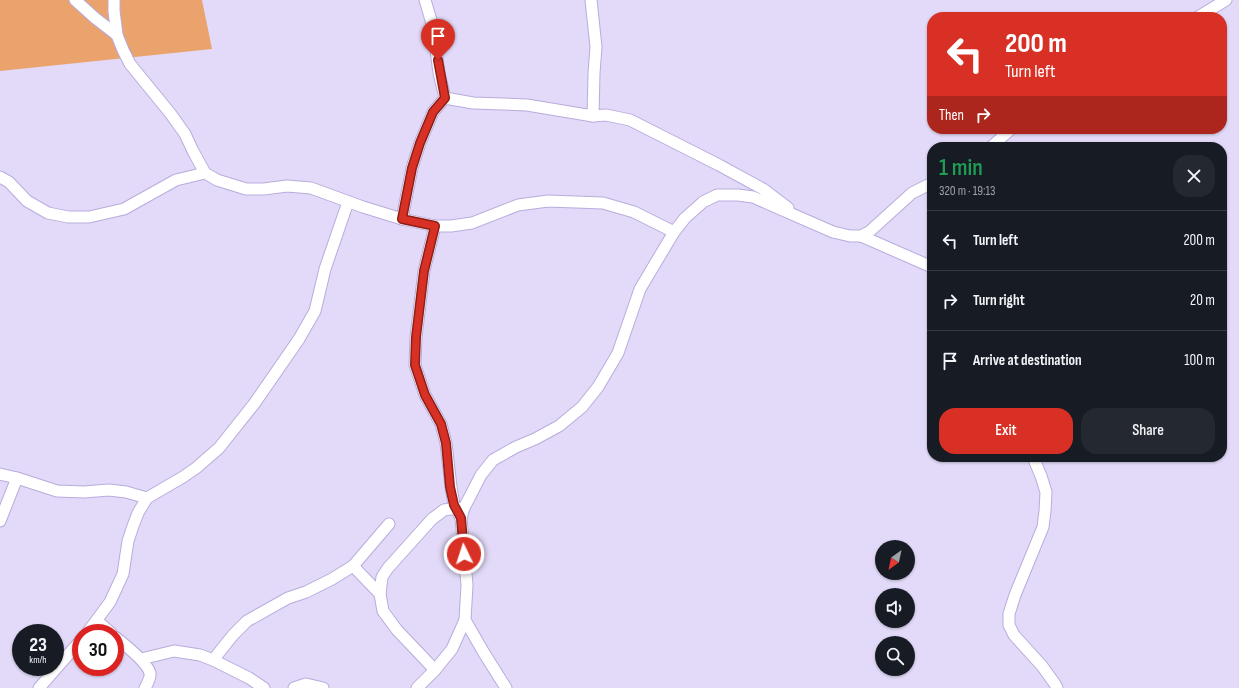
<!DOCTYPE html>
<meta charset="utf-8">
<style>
:root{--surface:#171b24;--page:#242831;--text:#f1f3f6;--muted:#9ea1a6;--line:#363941;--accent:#d93025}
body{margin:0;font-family:"Sofia Sans Condensed",sans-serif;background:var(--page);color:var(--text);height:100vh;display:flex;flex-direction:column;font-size:15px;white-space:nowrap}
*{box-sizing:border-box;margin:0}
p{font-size:13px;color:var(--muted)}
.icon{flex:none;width:22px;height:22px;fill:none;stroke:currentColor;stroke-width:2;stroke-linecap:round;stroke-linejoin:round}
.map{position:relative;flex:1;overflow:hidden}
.panel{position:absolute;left:927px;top:142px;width:300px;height:320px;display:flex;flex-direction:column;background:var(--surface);border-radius:16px;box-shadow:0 1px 3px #0004}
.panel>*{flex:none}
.top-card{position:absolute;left:927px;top:12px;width:300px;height:122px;border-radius:16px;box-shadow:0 1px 3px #0004;background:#d93025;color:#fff;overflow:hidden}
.needle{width:26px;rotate:213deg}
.fabs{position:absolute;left:875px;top:540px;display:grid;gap:8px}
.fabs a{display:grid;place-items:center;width:40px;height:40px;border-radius:50%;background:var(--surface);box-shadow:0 1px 3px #0004;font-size:20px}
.speed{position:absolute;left:12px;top:624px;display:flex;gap:8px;font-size:20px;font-weight:700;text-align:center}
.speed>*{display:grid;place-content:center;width:52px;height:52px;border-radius:50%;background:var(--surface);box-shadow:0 1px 3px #0004;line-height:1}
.speed small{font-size:10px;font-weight:400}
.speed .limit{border:6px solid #d22;background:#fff;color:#111}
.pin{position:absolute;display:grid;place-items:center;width:34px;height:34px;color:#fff;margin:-41px -17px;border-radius:50% 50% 50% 0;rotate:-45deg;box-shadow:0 0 4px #0007}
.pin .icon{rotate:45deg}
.me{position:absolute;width:44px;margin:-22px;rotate:356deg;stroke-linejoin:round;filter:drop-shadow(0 0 3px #0008)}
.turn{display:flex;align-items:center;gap:14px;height:84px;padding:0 12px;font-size:18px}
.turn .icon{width:52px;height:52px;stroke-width:2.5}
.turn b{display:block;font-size:28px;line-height:34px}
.then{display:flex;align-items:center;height:38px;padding:0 12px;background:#0003;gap:8px;font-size:15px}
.round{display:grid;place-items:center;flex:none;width:42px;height:42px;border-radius:16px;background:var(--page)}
.head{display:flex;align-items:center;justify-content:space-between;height:68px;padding:0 12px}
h1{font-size:24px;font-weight:600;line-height:30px;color:#1e9e55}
.action{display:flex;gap:8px;margin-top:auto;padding:8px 12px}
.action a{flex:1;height:46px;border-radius:16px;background:var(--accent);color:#fff;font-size:16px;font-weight:600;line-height:46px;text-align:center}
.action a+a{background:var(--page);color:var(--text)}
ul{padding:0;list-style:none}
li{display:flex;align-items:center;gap:12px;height:60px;padding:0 12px;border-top:1px solid var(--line)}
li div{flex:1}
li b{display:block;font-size:15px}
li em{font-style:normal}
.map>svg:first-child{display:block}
.green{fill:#eba36d}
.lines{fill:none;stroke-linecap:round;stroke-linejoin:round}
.minor-casing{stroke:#b9acdc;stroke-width:13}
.minor{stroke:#fff;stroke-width:11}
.route-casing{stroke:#8d1f18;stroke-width:10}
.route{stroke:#d93025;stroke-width:7}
</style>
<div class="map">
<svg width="1239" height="688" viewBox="0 0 1239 688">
<rect width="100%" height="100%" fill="#e2daf8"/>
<polygon class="green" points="0,0 202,0 212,49 0,71"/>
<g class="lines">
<g class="minor-casing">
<g id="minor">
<polyline points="75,0 95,18 117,35"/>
<polyline points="114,0 114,11 117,35 123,50 130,64 170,113 185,134 193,151 205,173 217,180 246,189 264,189 287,186 311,188 363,207 402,219 435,226 451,226 472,223 518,205 548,201 603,203 634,212 674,232"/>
<polyline points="425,0 433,27 439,73 445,98"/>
<polyline points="591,0 596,47 594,73 593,116"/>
<polyline points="1198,17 1226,0"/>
<polyline points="991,147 1011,129"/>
<polyline points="0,177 9,182 27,201 48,213 68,217 89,217 124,209 176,180 205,173"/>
<polyline points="402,219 412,168 420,143 433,112 445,98 473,103 527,105 593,116 606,115 630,120 719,165 763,189 788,208"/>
<polyline points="435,226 424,271 416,337 415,365 425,395 441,424 446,443 451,487 454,505 461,518"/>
<polyline points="861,236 932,267"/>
<polyline points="1033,457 1041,476 1046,492 1045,511 1043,527 1015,595 1009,614 1009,625 1014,635 1042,666 1055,684 1057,688"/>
<polyline points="0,474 17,478 57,491 84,492 109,490 126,492 147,498"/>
<polyline points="0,521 17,478"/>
<polyline points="353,566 380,594"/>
<polyline points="465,620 484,653 506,688"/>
<polyline points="97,621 111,633"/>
<polyline points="87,633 110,602 123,574 128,541 133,526 138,513 147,498 183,477 196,468 219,448 254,404 299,339 315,311 325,269 348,202"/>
<path d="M 115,637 C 124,644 147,662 150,673 C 151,678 147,684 145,688"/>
<polyline points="141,659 174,651 200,655 213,660 249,678 264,688"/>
<polyline points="213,660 233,635 247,621 288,598 306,592 332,579 353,566 389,524"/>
<polyline points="435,670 397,630 383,611 380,594 382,577 388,568 432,519 444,510 457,508"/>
<polyline points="39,688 81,640"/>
<polyline points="294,688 306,684 323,688"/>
<polyline points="417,688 435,670 452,649 465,620 467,585 461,518 464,508 481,475 493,460 516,447 535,439 559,426 582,407 598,387 618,353 640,289 674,232 685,218 703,202 717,195 738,195 753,197 833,232 850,236 861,236 869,232 912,193 932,183"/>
</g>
</g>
<use href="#minor" class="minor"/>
</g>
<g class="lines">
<g class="route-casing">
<polyline id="route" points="438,60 445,98 433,112 420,143 412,168 402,219 435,226 424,271 416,337 415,365 425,395 441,424 446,443 450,487 454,505 461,518 464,554"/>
</g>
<use href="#route" class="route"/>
</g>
</svg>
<div class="fabs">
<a><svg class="needle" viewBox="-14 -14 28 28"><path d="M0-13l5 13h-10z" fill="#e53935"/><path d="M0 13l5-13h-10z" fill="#9ea1a6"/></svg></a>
<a><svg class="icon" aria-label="sound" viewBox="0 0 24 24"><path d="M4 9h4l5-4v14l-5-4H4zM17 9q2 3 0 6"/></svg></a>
<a><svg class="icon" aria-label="search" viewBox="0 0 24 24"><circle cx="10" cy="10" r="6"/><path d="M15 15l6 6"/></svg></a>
</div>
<div class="speed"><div>23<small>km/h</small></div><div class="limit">30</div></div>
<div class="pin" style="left:438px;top:60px;background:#d93025"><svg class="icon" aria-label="arrive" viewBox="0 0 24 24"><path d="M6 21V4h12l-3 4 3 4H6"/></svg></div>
<svg class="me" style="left:464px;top:554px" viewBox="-20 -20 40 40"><circle r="17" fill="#d93025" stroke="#fff" stroke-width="3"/><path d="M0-11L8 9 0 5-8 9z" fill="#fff"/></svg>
<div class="top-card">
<div class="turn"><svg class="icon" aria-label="left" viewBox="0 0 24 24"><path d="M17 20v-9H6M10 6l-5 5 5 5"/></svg><div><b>200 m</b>Turn left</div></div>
<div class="then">Then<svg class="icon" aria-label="right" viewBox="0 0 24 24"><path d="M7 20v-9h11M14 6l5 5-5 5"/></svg></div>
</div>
<section class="panel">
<div class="head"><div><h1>1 min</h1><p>320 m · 19:13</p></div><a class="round"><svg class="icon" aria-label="close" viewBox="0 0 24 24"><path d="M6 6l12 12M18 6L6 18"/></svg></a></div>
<ul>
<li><svg class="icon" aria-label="left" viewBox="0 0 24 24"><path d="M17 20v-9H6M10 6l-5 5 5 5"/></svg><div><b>Turn left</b></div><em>200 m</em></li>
<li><svg class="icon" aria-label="right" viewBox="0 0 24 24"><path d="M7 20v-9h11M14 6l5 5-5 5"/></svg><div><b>Turn right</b></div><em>20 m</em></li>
<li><svg class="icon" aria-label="arrive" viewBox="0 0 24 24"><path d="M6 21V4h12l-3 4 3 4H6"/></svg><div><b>Arrive at destination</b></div><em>100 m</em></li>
</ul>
<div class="action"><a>Exit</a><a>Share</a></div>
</section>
</div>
